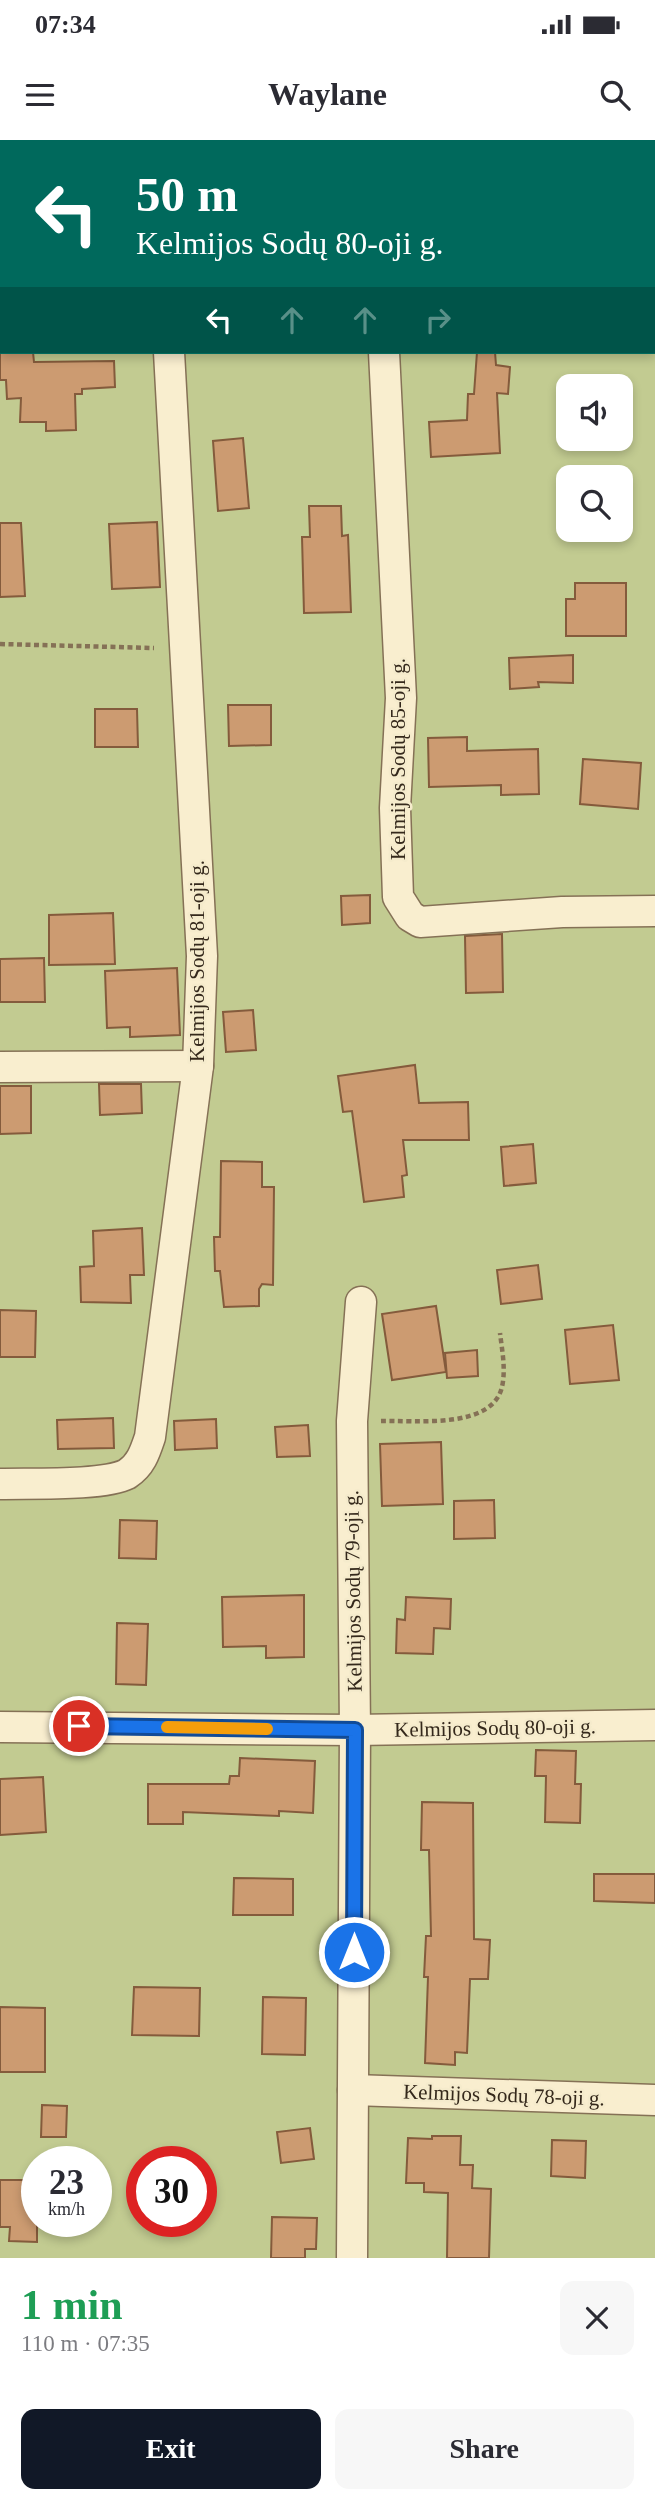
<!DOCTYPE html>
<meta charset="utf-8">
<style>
:root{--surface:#fff;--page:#f7f7f7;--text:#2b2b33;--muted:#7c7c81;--accent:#111827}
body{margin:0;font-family:"Times New Roman",serif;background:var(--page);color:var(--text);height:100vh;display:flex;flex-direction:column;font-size:26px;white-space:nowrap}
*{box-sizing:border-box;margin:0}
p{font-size:23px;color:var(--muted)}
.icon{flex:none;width:38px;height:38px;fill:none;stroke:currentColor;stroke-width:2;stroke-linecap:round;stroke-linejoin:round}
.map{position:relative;height:2118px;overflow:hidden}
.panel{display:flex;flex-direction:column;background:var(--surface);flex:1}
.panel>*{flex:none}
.hud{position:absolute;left:0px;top:0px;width:656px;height:214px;box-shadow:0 4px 10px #0003;background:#00695c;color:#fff;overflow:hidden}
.fabs{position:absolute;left:556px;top:234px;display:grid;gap:14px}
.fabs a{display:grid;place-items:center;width:77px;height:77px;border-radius:14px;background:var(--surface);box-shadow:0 4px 10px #0003;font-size:35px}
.speed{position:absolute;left:21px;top:2006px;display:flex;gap:14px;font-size:35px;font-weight:700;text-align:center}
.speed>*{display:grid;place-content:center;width:91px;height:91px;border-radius:50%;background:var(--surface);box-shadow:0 4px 10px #0003;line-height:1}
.speed small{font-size:18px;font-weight:400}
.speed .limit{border:10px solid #d22;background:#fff;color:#111}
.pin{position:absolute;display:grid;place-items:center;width:60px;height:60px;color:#fff;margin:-30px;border:4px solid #fff;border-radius:50%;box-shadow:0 2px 7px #0007}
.me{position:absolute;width:77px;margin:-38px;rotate:0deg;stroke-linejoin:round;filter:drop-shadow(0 0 5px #0008)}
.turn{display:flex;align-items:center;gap:24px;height:147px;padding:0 21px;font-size:32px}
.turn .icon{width:91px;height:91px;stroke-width:2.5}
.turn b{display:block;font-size:49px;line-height:60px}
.lanes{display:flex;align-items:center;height:66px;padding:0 21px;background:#0003;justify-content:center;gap:35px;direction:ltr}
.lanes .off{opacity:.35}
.round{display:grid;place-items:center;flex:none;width:74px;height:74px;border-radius:14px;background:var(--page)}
.summary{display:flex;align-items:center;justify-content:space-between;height:119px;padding:0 21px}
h1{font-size:42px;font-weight:700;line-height:52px;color:#1e9e55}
.button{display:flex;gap:14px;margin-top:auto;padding:14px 21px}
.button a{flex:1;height:80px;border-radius:14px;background:var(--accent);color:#fff;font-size:28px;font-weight:700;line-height:80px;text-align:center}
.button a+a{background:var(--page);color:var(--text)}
.status{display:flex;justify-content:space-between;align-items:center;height:49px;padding:0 35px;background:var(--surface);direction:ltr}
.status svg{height:19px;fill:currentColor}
header{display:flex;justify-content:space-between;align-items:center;height:91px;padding:0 21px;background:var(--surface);font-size:32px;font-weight:700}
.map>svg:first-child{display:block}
.green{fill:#c2cb91;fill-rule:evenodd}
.building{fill:#cc9b71;stroke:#845b3c;stroke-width:2}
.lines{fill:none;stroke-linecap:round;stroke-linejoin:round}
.minor-casing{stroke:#857156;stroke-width:33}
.path{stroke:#857156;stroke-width:4.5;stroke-dasharray:5 3.5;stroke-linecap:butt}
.minor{stroke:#f9eecf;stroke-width:30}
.route-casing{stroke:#114b97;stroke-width:18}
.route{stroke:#1a73e8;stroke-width:12}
.slow{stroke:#f59e0b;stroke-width:12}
.labels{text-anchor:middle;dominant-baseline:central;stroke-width:5;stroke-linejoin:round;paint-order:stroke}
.street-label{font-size:21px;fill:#34281b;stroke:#f5ebcc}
</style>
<div class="status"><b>07:34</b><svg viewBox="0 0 49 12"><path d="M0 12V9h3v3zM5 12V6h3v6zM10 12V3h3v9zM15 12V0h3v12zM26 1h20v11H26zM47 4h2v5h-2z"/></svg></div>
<header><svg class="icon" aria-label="menu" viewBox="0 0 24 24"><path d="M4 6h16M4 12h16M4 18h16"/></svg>Waylane<svg class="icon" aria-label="search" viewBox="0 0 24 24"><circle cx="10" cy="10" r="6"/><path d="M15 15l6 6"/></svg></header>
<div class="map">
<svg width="655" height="2118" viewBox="0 0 655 2118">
<rect width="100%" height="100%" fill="#eee1bc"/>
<path class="green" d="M 0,0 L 655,0 L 655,2118 L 0,2118 ZM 2,2 L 654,2 L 654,212 L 2,212 ZM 569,247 L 621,247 L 621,299 L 569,299 ZM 569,338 L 621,338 L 621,390 L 569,390 ZM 37,2021 L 96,2021 L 96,2081 L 37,2081 ZM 142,2021 L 201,2021 L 201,2081 L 142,2081 Z"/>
<g class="building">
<polygon points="0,212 33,212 34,222 114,221 115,247 82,249 82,254 75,254 76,290 46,291 46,282 20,282 21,258 7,259 6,240 0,240"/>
<polygon points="477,212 495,212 496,225 510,227 508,254 497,253 500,313 431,317 429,282 467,280 468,254 474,254"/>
<polygon points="243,298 249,368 218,371 213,301"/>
<polygon points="309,366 341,366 342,396 348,395 351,472 304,473 302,397 310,397"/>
<polygon points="157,382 160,447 112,449 109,384"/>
<polygon points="0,383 21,383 25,456 0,457"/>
<polygon points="575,443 626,443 626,496 566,496 566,459 575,459"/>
<polygon points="573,515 573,543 538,542 539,547 510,549 509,518"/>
<polygon points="228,565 271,565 271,605 229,606"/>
<polygon points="95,569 137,569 138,607 95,607"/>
<polygon points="467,597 467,611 538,609 539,654 501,655 501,645 429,647 428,598"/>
<polygon points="583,619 641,623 638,669 580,664"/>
<polygon points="370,755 370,783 342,785 341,756"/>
<polygon points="113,773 115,824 49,825 49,775"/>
<polygon points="502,794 503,852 466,853 465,796"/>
<polygon points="44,818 45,862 0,862 0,819"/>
<polygon points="177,828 180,895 130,897 130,887 107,888 105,831"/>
<polygon points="253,870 256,910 226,912 223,872"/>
<polygon points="415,925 419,963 468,962 469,1000 403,1000 407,1035 402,1036 404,1057 364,1062 352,971 343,972 338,936"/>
<polygon points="99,944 141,944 142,973 100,975"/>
<polygon points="0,946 31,946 31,993 0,994"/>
<polygon points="533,1004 536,1043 504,1046 501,1007"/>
<polygon points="221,1021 262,1022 262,1047 274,1047 273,1145 262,1144 259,1149 259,1166 224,1167 220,1131 215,1131 214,1097 220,1097"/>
<polygon points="142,1088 144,1135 130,1135 131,1163 81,1162 80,1127 94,1126 93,1091"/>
<polygon points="538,1125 542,1159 501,1164 497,1130"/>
<polygon points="436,1166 446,1232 392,1240 382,1174"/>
<polygon points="0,1170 36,1171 35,1217 0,1217"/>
<polygon points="613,1185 619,1240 570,1244 565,1190"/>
<polygon points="477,1210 478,1236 447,1238 445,1213"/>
<polygon points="113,1278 114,1308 58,1309 57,1280"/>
<polygon points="216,1279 217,1308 175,1310 174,1281"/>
<polygon points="308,1285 310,1316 277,1317 275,1287"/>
<polygon points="441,1302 443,1364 382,1366 380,1304"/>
<polygon points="494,1360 495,1398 454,1399 454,1361"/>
<polygon points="120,1380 157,1381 156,1419 119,1418"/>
<polygon points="304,1455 304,1517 266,1518 266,1506 223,1507 222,1457"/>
<polygon points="406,1457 451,1459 450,1489 434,1488 433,1514 396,1513 397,1479 405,1480"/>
<polygon points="117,1483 148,1484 146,1545 116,1544"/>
<polygon points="536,1610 576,1611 575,1644 581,1644 580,1683 545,1682 546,1636 535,1636"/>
<polygon points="240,1618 315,1621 313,1673 279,1671 279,1676 183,1672 183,1684 148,1684 148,1644 229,1644 230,1636 239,1636"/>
<polygon points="43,1637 46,1692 0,1695 0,1639"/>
<polygon points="422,1662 473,1663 474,1799 490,1800 488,1839 470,1839 467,1913 455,1912 455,1925 425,1923 428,1837 424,1837 426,1796 431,1796 429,1710 421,1710"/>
<polygon points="594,1734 655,1734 655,1763 594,1761"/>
<polygon points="234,1738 293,1739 293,1775 233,1775"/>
<polygon points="134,1847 200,1848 199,1896 132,1895"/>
<polygon points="263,1857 306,1858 305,1915 262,1914"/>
<polygon points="0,1867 45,1868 45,1932 0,1932"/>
<polygon points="42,1965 67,1966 66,1997 41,1997"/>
<polygon points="310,1988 314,2019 281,2023 277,1992"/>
<polygon points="432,1996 461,1996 460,2025 473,2025 472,2048 491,2049 489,2118 447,2118 448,2053 424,2052 424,2043 406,2043 408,1998 432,1999"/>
<polygon points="552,2000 586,2001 585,2038 551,2036"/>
<polygon points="0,2040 37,2040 37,2102 9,2101 10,2087 0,2087"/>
<polygon points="272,2077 317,2078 316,2109 305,2109 305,2118 271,2118"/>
</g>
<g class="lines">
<g class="minor-casing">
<g id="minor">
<polyline points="159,0 159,2"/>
<polyline points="378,0 378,2"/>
<polyline points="0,83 2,83"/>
<polyline points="384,212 401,558 395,668 398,757 410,776 420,782 562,772 655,771"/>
<polyline points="0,927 198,926"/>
<path d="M 0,1344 C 29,1343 104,1346 127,1334 C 141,1325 145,1312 150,1297 L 198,926 L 202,816 L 169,212"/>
<polyline points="0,1587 355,1590 655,1585"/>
<polyline points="353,1950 655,1960"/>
<polyline points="352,2118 355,1590 352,1281 361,1162"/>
</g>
</g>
<g class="path">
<polyline points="654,63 655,63"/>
<polyline points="0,504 154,508"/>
<path d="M 381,1281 C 414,1280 492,1290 502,1247 C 506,1229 502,1210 500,1193"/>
</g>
<use href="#minor" class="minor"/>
</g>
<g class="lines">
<g class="route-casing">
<polyline id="route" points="79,1586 355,1590 354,1812"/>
</g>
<use href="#route" class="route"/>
<polyline class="slow" points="167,1587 267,1589"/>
</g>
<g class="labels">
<g class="street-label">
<text transform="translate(398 619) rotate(-90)">Kelmijos Sodų 85-oji g.</text>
<text transform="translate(197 821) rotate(-90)">Kelmijos Sodų 81-oji g.</text>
<text transform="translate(353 1451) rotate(-91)">Kelmijos Sodų 79-oji g.</text>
<text transform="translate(495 1588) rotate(-1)">Kelmijos Sodų 80-oji g.</text>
<text transform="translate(504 1955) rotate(2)">Kelmijos Sodų 78-oji g.</text>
</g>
</g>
</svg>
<div class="fabs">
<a><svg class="icon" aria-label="sound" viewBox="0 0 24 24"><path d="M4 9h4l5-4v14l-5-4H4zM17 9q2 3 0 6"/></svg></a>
<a><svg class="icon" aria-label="search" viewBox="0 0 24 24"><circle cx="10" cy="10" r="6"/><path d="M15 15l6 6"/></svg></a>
</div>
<div class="speed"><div>23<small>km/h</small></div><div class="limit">30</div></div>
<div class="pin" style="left:79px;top:1586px;background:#d93025"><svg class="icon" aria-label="arrive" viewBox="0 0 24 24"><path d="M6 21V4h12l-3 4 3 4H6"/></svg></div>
<svg class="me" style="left:354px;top:1812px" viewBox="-20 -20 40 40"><circle r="17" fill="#1a73e8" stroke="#fff" stroke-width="3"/><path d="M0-11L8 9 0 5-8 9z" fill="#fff"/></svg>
<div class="hud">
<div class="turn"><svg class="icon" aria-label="left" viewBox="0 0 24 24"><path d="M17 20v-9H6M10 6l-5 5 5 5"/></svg><div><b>50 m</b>Kelmijos Sodų 80-oji g.</div></div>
<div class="lanes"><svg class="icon" aria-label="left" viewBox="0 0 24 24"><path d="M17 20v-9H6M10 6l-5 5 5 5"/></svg><svg class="icon off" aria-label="ahead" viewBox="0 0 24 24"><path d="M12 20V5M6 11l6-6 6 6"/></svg><svg class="icon off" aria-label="ahead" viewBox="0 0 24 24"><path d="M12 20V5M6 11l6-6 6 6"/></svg><svg class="icon off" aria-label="right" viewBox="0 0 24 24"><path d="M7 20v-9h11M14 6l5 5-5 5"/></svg></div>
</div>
</div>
<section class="panel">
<div class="summary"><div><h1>1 min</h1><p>110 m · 07:35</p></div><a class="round"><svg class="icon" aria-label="close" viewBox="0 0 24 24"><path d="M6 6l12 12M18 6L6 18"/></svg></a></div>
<div class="button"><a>Exit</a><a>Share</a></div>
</section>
